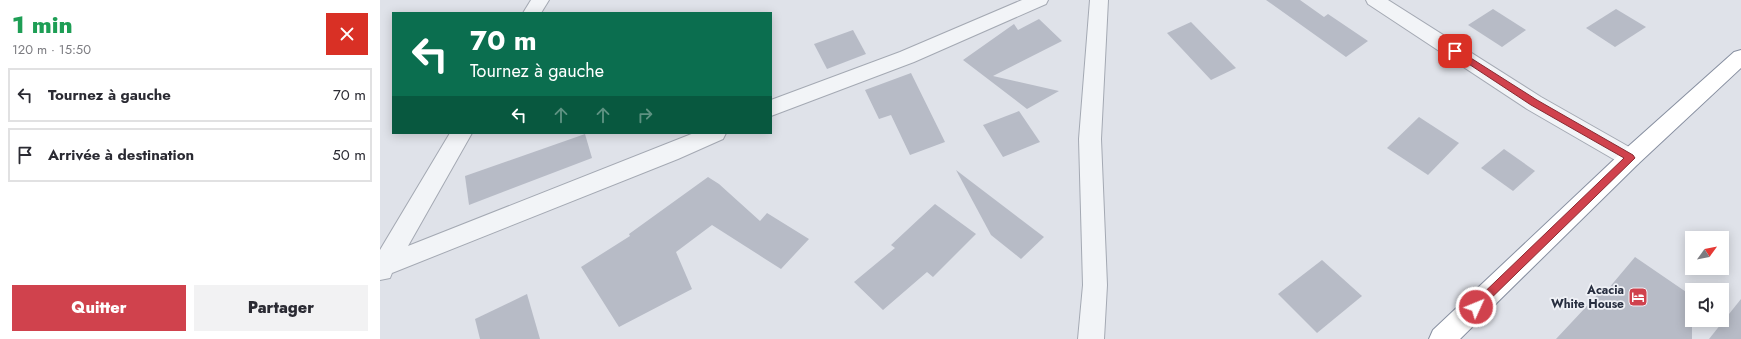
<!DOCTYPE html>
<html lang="fr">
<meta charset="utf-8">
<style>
:root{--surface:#fff;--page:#f2f2f3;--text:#2b2b33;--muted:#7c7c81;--line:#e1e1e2;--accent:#d0424d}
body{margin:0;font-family:Jost,sans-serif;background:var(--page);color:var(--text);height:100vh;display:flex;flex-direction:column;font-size:15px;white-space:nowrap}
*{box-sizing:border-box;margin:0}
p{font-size:13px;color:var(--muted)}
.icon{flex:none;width:22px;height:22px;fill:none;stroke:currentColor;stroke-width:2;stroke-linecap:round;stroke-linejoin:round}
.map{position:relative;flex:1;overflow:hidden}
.panel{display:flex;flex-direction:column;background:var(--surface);width:380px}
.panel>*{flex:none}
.banner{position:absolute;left:12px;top:12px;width:380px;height:122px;border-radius:0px;box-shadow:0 2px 10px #0003;background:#0b6e4f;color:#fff;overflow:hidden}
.needle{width:26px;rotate:57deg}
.tools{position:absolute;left:1305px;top:231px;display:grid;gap:8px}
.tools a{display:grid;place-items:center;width:44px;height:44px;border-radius:0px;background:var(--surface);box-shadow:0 2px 10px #0003;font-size:20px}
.pin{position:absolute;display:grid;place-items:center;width:34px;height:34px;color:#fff;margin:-17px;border-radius:8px;box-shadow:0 2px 6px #0006}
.me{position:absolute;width:44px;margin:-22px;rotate:46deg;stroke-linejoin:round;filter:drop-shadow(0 0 3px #0008)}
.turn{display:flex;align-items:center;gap:14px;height:84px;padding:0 12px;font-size:18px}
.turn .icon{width:52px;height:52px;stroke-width:2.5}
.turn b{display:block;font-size:28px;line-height:34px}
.lanes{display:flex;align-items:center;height:38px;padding:0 12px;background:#0003;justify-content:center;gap:20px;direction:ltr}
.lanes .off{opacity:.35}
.round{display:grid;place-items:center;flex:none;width:42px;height:42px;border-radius:0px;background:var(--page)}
.overview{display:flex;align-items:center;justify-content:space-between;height:68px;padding:0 12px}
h1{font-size:24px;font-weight:800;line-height:30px;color:#1e9e55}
.cta{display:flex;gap:8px;margin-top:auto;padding:8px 12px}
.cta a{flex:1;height:46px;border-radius:0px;background:var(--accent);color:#fff;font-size:16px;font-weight:800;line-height:46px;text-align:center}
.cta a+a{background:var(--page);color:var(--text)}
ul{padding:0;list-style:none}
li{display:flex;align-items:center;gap:12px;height:54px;margin:0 8px 6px;padding:0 4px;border:2px solid var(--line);border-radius:0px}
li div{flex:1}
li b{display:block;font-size:15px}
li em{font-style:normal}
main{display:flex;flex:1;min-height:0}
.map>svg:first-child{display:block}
.building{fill:#b7bbc6}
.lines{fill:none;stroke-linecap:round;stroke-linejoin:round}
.street-casing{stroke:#a4a9b3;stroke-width:2}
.highway-casing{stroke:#878fa0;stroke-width:2}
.street{fill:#f2f4f7;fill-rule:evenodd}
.highway{fill:#fff;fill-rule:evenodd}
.route{fill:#d0424d;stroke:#872b32}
.labels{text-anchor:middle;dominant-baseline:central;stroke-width:3.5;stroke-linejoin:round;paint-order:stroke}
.poi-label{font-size:12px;font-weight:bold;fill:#282f40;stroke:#eff1f6;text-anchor:end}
</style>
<main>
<section class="panel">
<div class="overview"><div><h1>1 min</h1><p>120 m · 15:50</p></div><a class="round" style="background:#d93025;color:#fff"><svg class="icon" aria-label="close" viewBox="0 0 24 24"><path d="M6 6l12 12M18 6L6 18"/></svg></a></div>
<ul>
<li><svg class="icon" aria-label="left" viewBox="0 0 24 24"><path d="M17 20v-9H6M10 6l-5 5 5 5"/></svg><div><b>Tournez à gauche</b></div><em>70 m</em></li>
<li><svg class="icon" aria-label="arrive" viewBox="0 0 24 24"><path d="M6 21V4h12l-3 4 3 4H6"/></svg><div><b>Arrivée à destination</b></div><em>50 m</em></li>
</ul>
<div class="cta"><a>Quitter</a><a>Partager</a></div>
</section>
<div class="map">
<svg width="1361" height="339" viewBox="0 0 1361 339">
<rect width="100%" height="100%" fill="#dfe2e9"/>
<g class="building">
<polygon points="886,0 920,0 944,17 948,14 988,41 966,57"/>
<polygon points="1113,9 1146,30 1122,47 1088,25"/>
<polygon points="1236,9 1266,27 1235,47 1206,28"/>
<polygon points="659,19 682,41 613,76 679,91 647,109 583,60 634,24 638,30"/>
<polygon points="811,22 856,68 831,80 787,33"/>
<polygon points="473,30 486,54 447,69 434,44"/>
<polygon points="531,73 565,142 530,155 511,115 499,119 485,90"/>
<polygon points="639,111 660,142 623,157 603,125"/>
<polygon points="1039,117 1079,143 1048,175 1007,148"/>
<polygon points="205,134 212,158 89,205 85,176"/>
<polygon points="1124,149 1155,171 1133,191 1101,168"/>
<polygon points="576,170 664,237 641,259 611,235"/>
<polygon points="328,177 339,184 380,221 387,213 429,239 401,269 332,225 296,252 312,289 239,327 201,267 250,236 249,234"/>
<polygon points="555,204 596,234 553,277 547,272 503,310 474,282 515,248 511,245"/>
<polygon points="1255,257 1312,296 1312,339 1176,339 1220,292 1223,295"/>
<polygon points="942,260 982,296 937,333 898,294"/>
<polygon points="147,294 160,339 100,339 95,319"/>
<polygon points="1361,299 1361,339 1329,339"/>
</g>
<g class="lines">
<g class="street-casing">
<g id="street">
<polygon points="151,0 169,0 161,13 143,13"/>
<polygon points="642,0 668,0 666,4 534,62 391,116 391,100 520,52"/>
<polygon points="710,0 728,0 721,139 727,285 724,339 698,339 703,285 699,139"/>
<polygon points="986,0 1008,0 1161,97 1258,152 1261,158 1258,164 1250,167 1242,164 1147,109 988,4"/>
<polygon points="70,133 92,133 28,246 314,133 346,133 343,139 298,159 12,273 10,278 0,280 0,250"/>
</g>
</g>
<g class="highway-casing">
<polygon id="highway" points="1361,50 1361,68 1258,164 1080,339 1049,339 1053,330 1242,152 1354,52"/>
</g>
<use href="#street" class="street"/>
<use href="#highway" class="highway"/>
</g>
<polygon class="route" points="1075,48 1157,100 1253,155 1255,158 1099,310 1096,312 1092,310 1090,307 1092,304 1244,158 1151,105 1072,53 1072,49"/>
<defs>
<g id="hotel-square" transform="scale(1)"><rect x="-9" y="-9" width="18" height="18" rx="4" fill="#d0424d" stroke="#eff1f6"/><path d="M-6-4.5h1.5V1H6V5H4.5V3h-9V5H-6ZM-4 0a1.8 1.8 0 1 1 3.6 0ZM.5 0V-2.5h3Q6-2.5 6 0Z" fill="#fff"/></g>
</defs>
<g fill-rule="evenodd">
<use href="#hotel-square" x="1258" y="297"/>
</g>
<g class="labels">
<g class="poi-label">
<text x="1244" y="290">Acacia<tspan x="1244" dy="14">White House</tspan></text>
</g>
</g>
</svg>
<div class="tools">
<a><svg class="needle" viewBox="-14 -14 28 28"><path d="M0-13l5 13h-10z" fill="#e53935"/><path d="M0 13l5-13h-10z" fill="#7c7c81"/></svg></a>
<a><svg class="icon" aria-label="sound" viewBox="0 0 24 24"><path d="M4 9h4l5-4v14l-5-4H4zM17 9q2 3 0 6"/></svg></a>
</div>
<div class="pin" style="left:1075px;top:51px;background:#d93025"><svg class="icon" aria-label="arrive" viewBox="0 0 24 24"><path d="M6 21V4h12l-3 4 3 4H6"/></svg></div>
<svg class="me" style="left:1096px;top:307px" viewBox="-20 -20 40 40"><circle r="17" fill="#d0424d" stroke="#fff" stroke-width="3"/><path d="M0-11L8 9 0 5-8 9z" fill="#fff"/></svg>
<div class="banner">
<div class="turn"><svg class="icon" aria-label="left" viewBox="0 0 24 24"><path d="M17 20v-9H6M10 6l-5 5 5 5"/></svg><div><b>70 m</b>Tournez à gauche</div></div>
<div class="lanes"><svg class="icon" aria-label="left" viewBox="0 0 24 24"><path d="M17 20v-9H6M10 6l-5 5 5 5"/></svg><svg class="icon off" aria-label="ahead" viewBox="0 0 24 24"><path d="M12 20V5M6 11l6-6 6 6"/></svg><svg class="icon off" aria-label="ahead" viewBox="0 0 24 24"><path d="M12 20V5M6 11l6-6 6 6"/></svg><svg class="icon off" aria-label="right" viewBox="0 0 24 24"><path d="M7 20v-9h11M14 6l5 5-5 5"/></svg></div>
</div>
</div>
</main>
